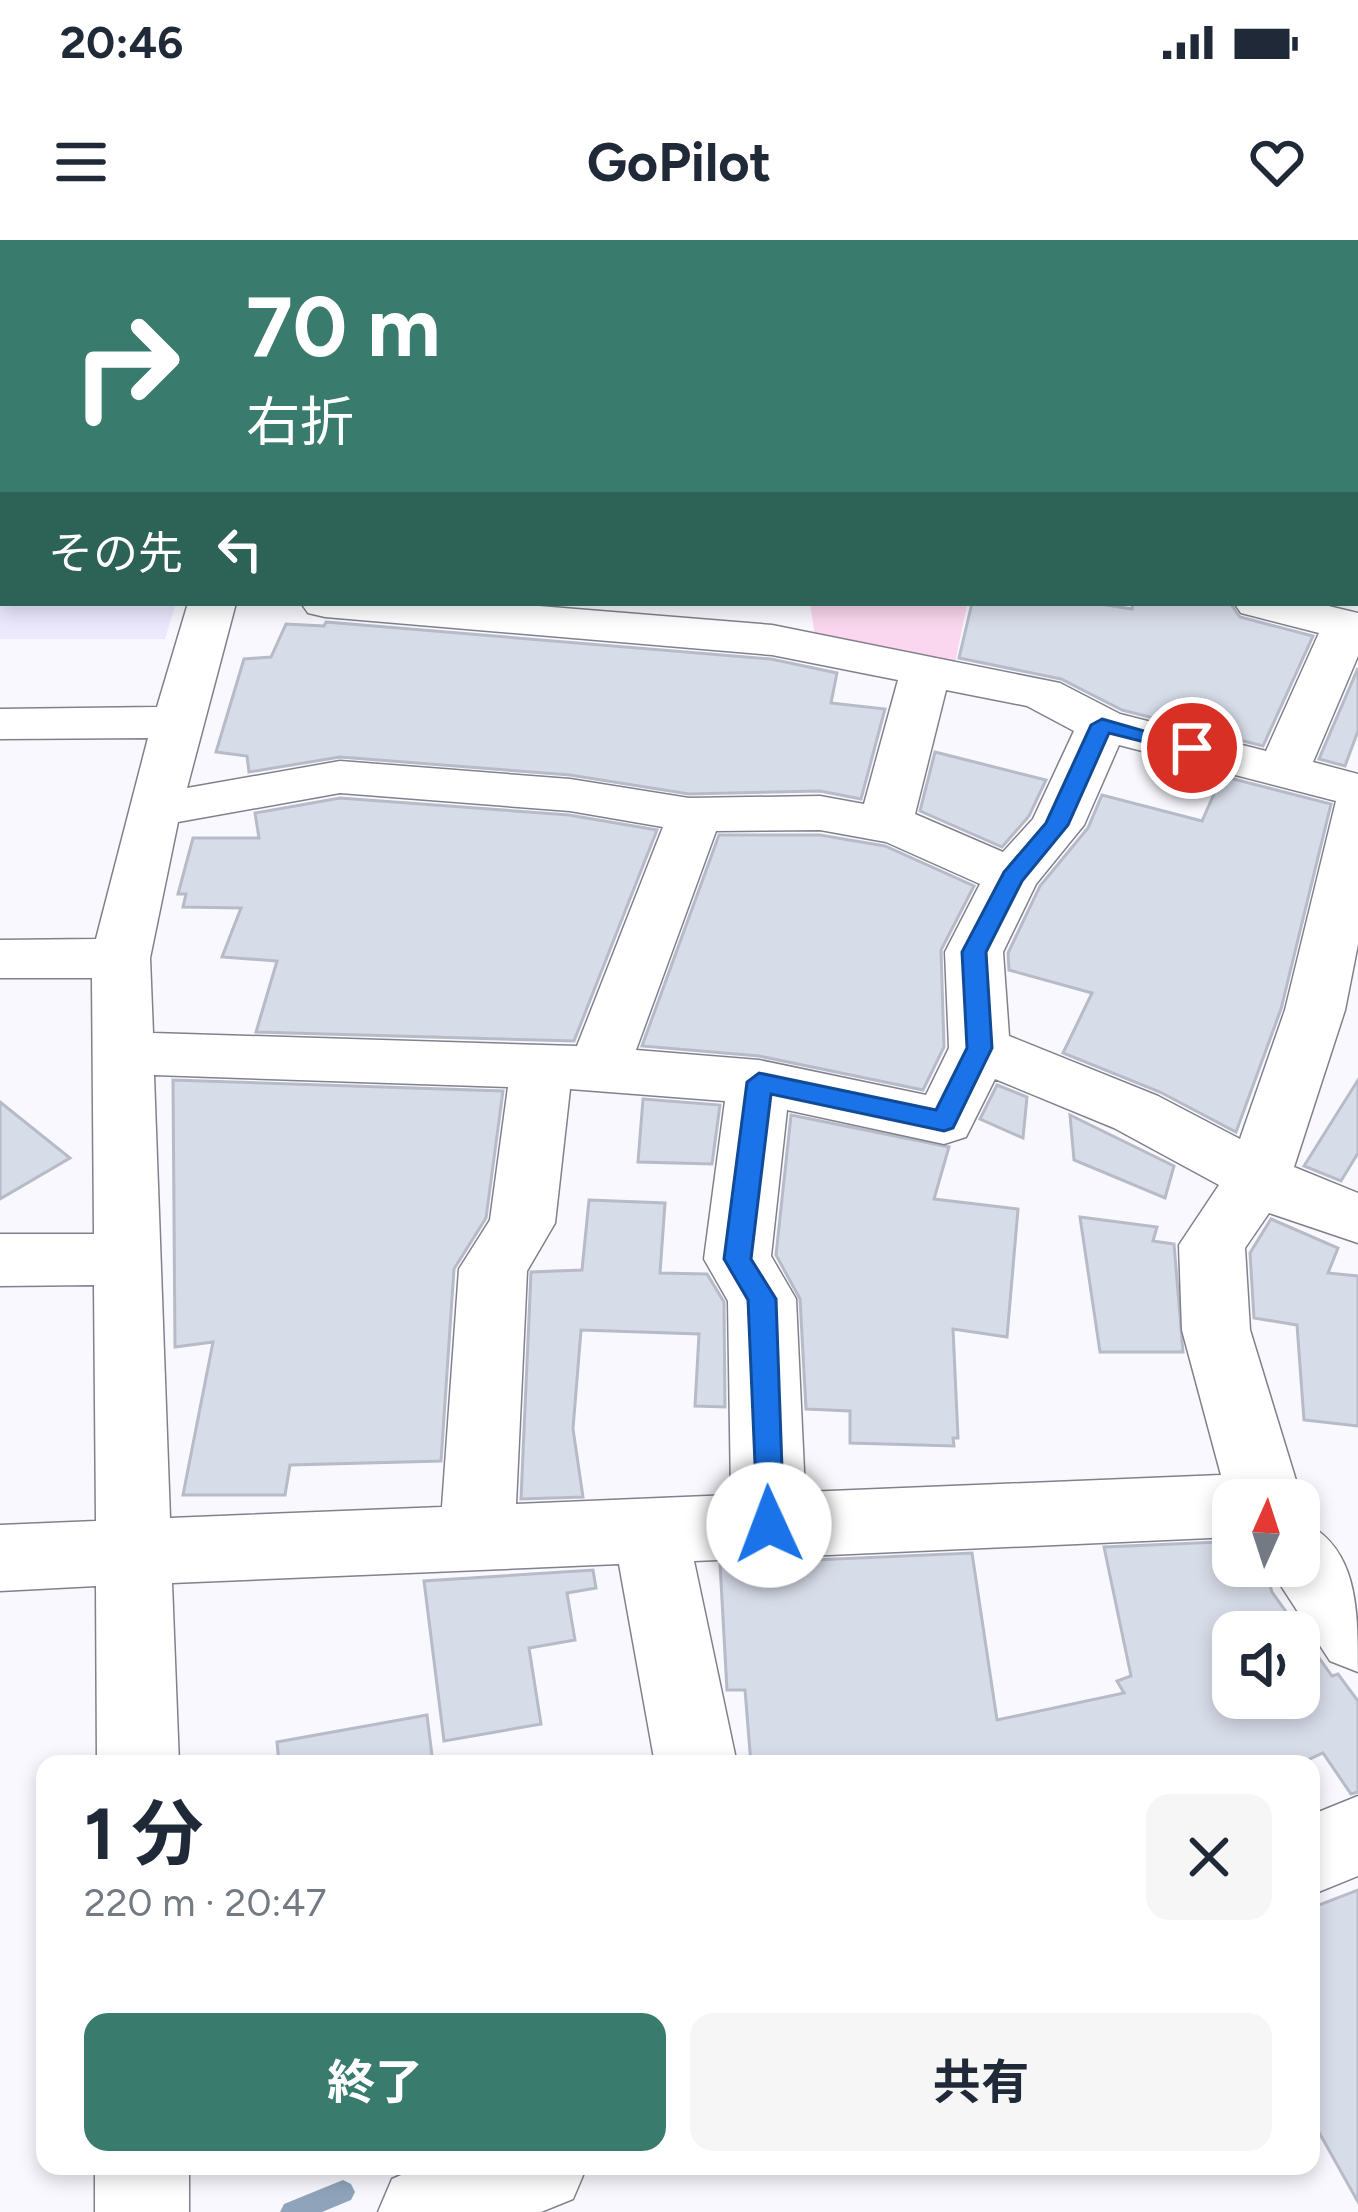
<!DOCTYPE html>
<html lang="ja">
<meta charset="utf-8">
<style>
:root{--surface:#fff;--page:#f6f6f7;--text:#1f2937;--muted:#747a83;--accent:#397b6c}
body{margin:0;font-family:Figtree,"Noto Sans JP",sans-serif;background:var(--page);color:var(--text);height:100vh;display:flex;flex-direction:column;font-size:45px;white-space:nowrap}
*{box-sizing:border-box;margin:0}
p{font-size:39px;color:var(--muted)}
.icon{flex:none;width:66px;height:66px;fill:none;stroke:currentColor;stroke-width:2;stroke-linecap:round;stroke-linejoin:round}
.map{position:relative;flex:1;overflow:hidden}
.details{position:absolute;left:36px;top:1515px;width:1284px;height:420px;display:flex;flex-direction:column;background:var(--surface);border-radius:24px;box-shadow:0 6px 18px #0003}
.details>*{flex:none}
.top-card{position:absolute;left:0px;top:0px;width:1359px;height:366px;box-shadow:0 6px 18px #0003;background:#397b6c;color:#fff;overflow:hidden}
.needle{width:78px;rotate:3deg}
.controls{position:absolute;left:1212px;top:1239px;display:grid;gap:24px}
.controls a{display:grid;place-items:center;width:108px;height:108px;border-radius:24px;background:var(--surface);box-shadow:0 6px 18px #0003;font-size:60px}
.pin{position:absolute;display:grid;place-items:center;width:102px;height:102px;color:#fff;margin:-51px;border:6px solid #fff;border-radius:50%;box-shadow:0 3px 12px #0007}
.me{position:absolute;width:132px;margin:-66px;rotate:358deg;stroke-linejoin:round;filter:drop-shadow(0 0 9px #0008)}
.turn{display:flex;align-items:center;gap:42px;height:252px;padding:0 48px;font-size:54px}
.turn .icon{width:156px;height:156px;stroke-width:2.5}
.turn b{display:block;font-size:84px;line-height:102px}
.then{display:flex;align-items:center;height:114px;padding:0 48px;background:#0003;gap:24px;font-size:45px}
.round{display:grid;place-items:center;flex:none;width:126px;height:126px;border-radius:24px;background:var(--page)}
.overview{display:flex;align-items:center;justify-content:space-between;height:204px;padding:0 48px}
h1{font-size:72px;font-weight:700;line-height:90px}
.action{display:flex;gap:24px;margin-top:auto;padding:24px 48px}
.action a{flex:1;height:138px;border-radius:24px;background:var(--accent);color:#fff;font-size:48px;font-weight:700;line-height:138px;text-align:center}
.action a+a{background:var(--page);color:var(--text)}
.status{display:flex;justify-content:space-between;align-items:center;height:84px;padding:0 60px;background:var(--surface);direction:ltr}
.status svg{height:33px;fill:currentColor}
header{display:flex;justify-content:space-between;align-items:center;height:156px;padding:0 48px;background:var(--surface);font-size:54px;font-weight:700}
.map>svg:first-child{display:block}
.built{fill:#ece9fe}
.green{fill:#fad7ee}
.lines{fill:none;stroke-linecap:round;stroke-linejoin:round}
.stream{fill:#8fa4ba;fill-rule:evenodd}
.building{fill:#d7dce9;stroke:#b6bbc7;stroke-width:3;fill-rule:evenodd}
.minor-casing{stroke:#82808c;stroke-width:3}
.minor{fill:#fff;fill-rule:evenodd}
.route{fill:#1a73e8;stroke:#114b97;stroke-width:3}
</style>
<div class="status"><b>20:46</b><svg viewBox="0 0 49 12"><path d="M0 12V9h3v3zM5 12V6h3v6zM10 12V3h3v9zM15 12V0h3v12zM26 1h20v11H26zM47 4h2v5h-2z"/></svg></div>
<header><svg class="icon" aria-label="menu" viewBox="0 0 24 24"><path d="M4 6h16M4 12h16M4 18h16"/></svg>GoPilot<svg class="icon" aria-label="heart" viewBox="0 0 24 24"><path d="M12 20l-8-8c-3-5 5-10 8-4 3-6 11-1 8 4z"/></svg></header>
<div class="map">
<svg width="1358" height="1972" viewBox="0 0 1358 1972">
<rect width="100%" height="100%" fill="#f9f8fe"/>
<polygon class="built" points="0,324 3,363 176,363 165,399 0,399"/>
<polygon class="green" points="810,363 967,365 954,428 816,404"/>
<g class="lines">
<polygon class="stream" points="343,1940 351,1944 355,1952 351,1960 322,1972 280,1972 284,1964"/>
</g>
<g class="building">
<polygon points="972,363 1094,363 1132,369 1133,363 1230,363 1240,377 1313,396 1263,506 1122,470 1061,439 959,418"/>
<polygon points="326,382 771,419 837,433 831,463 885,469 861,559 820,551 689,554 570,535 340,517 249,532 247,516 216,512 244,419 271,417 286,384 324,386"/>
<polygon points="1358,428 1358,491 1345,526 1319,519"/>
<polygon points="935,512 1046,540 1029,576 1002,607 920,571"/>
<polygon points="1222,536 1331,564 1281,769 1236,892 1160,852 1063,813 1092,753 1009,730 1008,713 1040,646 1088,588 1102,555 1202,581"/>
<polygon points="340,558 569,575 657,590 574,801 256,792 277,721 222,717 241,668 183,667 186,654 178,654 193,598 259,598 255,573"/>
<polygon points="719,595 820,595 885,606 974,646 941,710 944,807 923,850 759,816 642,806"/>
<polygon points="173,840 503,851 486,978 454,1029 441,1221 290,1225 285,1255 183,1255 213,1102 175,1107"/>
<polygon points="1358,840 1358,913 1341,941 1304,926"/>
<polygon points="997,845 1027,857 1023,898 980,879"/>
<polygon points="643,859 720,865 712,924 638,922"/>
<polygon points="0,862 70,918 0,959"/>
<polygon points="791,875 949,907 934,959 1018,969 1007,1097 953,1089 958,1198 953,1198 954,1206 850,1203 850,1171 806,1169 800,1059 776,1015"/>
<polygon points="1070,875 1174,926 1165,958 1074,920"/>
<polygon points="589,960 665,963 660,1033 707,1034 724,1062 725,1167 695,1166 699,1094 581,1090 573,1189 583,1257 521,1259 531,1032 582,1030"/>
<polygon points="1080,977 1157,987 1153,1001 1174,1004 1183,1112 1100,1112"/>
<polygon points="1271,979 1338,1008 1328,1033 1358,1036 1358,1186 1304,1180 1297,1085 1254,1078 1250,1013"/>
<path d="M 1220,1302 L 1223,1311 L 1233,1311 L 1233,1326 L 1264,1326 L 1272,1352 L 1332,1436 L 1338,1434 L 1358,1461 L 1358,1552 L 1351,1554 L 1323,1513 L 1299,1524 L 751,1524 L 745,1450 L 727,1450 L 720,1324 L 972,1313 L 997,1480 L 1124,1453 L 1117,1441 L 1131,1436 L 1104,1307 ZM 1233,1392 L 1299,1392 L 1299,1458 L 1233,1458 Z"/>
<polygon points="593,1330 596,1348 567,1353 575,1400 529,1408 541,1484 444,1501 424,1341"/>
<polygon points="427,1475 433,1524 279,1524 277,1502"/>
<polygon points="1358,1650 1358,1962 1311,1878 1311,1668"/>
</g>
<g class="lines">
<g class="minor-casing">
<g id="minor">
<rect x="295" y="0" width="38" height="3"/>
<polygon points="693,0 791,0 793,3 695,3"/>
<polygon points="986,0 1047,0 1049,3 988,3"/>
<polygon points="1327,0 1358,0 1358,12 1356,3"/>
<rect x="0" y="38" width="3" height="24"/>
<rect x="0" y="153" width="3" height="26"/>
<rect x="1356" y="171" width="2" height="26"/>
<rect x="1356" y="265" width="2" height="28"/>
<rect x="0" y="299" width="3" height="28"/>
<path d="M 188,363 L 236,363 L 187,548 L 340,521 L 570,539 L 689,558 L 820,556 L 864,564 L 898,440 L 772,415 L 325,377 L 308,373 L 301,363 L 501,363 L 772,385 L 1060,443 L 1120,474 L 1266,511 L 1319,393 L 1241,373 L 1234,363 L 1316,363 L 1358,373 L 1358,416 L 1313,522 L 1358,534 L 1358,704 L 1345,770 L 1294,927 L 1358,953 L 1358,1003 L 1269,973 L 1245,1008 L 1250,1090 L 1302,1260 L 1299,1266 L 1299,1260 L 1233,1260 L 1233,1297 L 694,1321 L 737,1524 L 655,1524 L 619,1324 L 172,1343 L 179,1524 L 97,1524 L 96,1346 L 0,1351 L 0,1285 L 96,1281 L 94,1045 L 0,1046 L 0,994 L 94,994 L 92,738 L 0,738 L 0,700 L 96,699 L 148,498 L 0,499 L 0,469 L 157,467 ZM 946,450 L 1027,466 L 1074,491 L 1033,579 L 1003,612 L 915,574 ZM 1119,505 L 1336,561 L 1285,770 L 1240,899 L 1158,856 L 1009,796 L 1003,712 L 1036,644 L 1084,585 ZM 340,553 L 570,571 L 663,587 L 577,806 L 153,793 L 150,718 L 178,582 ZM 820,590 L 886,602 L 980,644 L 945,712 L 949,808 L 926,855 L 759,820 L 636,810 L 716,591 ZM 154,835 L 508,847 L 490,980 L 459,1029 L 442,1267 L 170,1278 ZM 995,839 L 1114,888 L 1219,945 L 1179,1005 L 1182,1090 L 1221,1235 L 805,1252 L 796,1059 L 771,1016 L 787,870 L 944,904 L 966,897 ZM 570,849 L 725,861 L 704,1019 L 728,1061 L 731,1255 L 516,1264 L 527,1031 L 555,983 Z"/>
<path d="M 1299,1280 C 1358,1305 1358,1368 1358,1432 L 1330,1421 L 1268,1326 L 1299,1326 Z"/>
<polygon points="1358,1556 1358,1636 1311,1655 1311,1575"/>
<rect x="95" y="1926" width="94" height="46"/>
<polygon points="422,1926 587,1926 573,1959 541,1972 378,1972 392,1939"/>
</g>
</g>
<use href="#minor" class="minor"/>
</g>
<polygon class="route" points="1102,479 1203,508 1192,514 1109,493 1068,585 1022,641 986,712 992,808 953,888 944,891 771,854 751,1019 776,1059 784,1285 769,1298 758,1294 748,1060 724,1019 747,842 759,833 936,870 967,808 962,712 1004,632 1046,583 1091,485"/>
</svg>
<div class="controls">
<a><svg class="needle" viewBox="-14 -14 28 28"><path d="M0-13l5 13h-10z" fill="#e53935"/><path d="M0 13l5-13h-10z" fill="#747a83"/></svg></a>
<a><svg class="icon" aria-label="sound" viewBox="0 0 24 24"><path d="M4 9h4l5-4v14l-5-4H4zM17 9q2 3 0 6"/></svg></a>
</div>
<div class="pin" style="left:1192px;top:508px;background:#d93025"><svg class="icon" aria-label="arrive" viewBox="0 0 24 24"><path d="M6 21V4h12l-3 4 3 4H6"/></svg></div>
<svg class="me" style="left:769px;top:1285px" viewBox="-20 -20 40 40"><circle r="19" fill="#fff"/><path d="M0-13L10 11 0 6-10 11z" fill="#1a73e8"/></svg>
<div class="top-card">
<div class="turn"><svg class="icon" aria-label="right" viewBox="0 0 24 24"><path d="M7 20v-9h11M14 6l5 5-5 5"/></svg><div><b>70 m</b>右折</div></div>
<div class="then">その先<svg class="icon" aria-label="left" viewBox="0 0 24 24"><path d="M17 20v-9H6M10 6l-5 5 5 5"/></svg></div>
</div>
<section class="details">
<div class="overview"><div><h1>1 分</h1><p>220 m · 20:47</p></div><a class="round"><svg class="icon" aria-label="close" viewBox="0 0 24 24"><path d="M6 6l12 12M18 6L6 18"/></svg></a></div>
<div class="action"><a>終了</a><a>共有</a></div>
</section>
</div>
